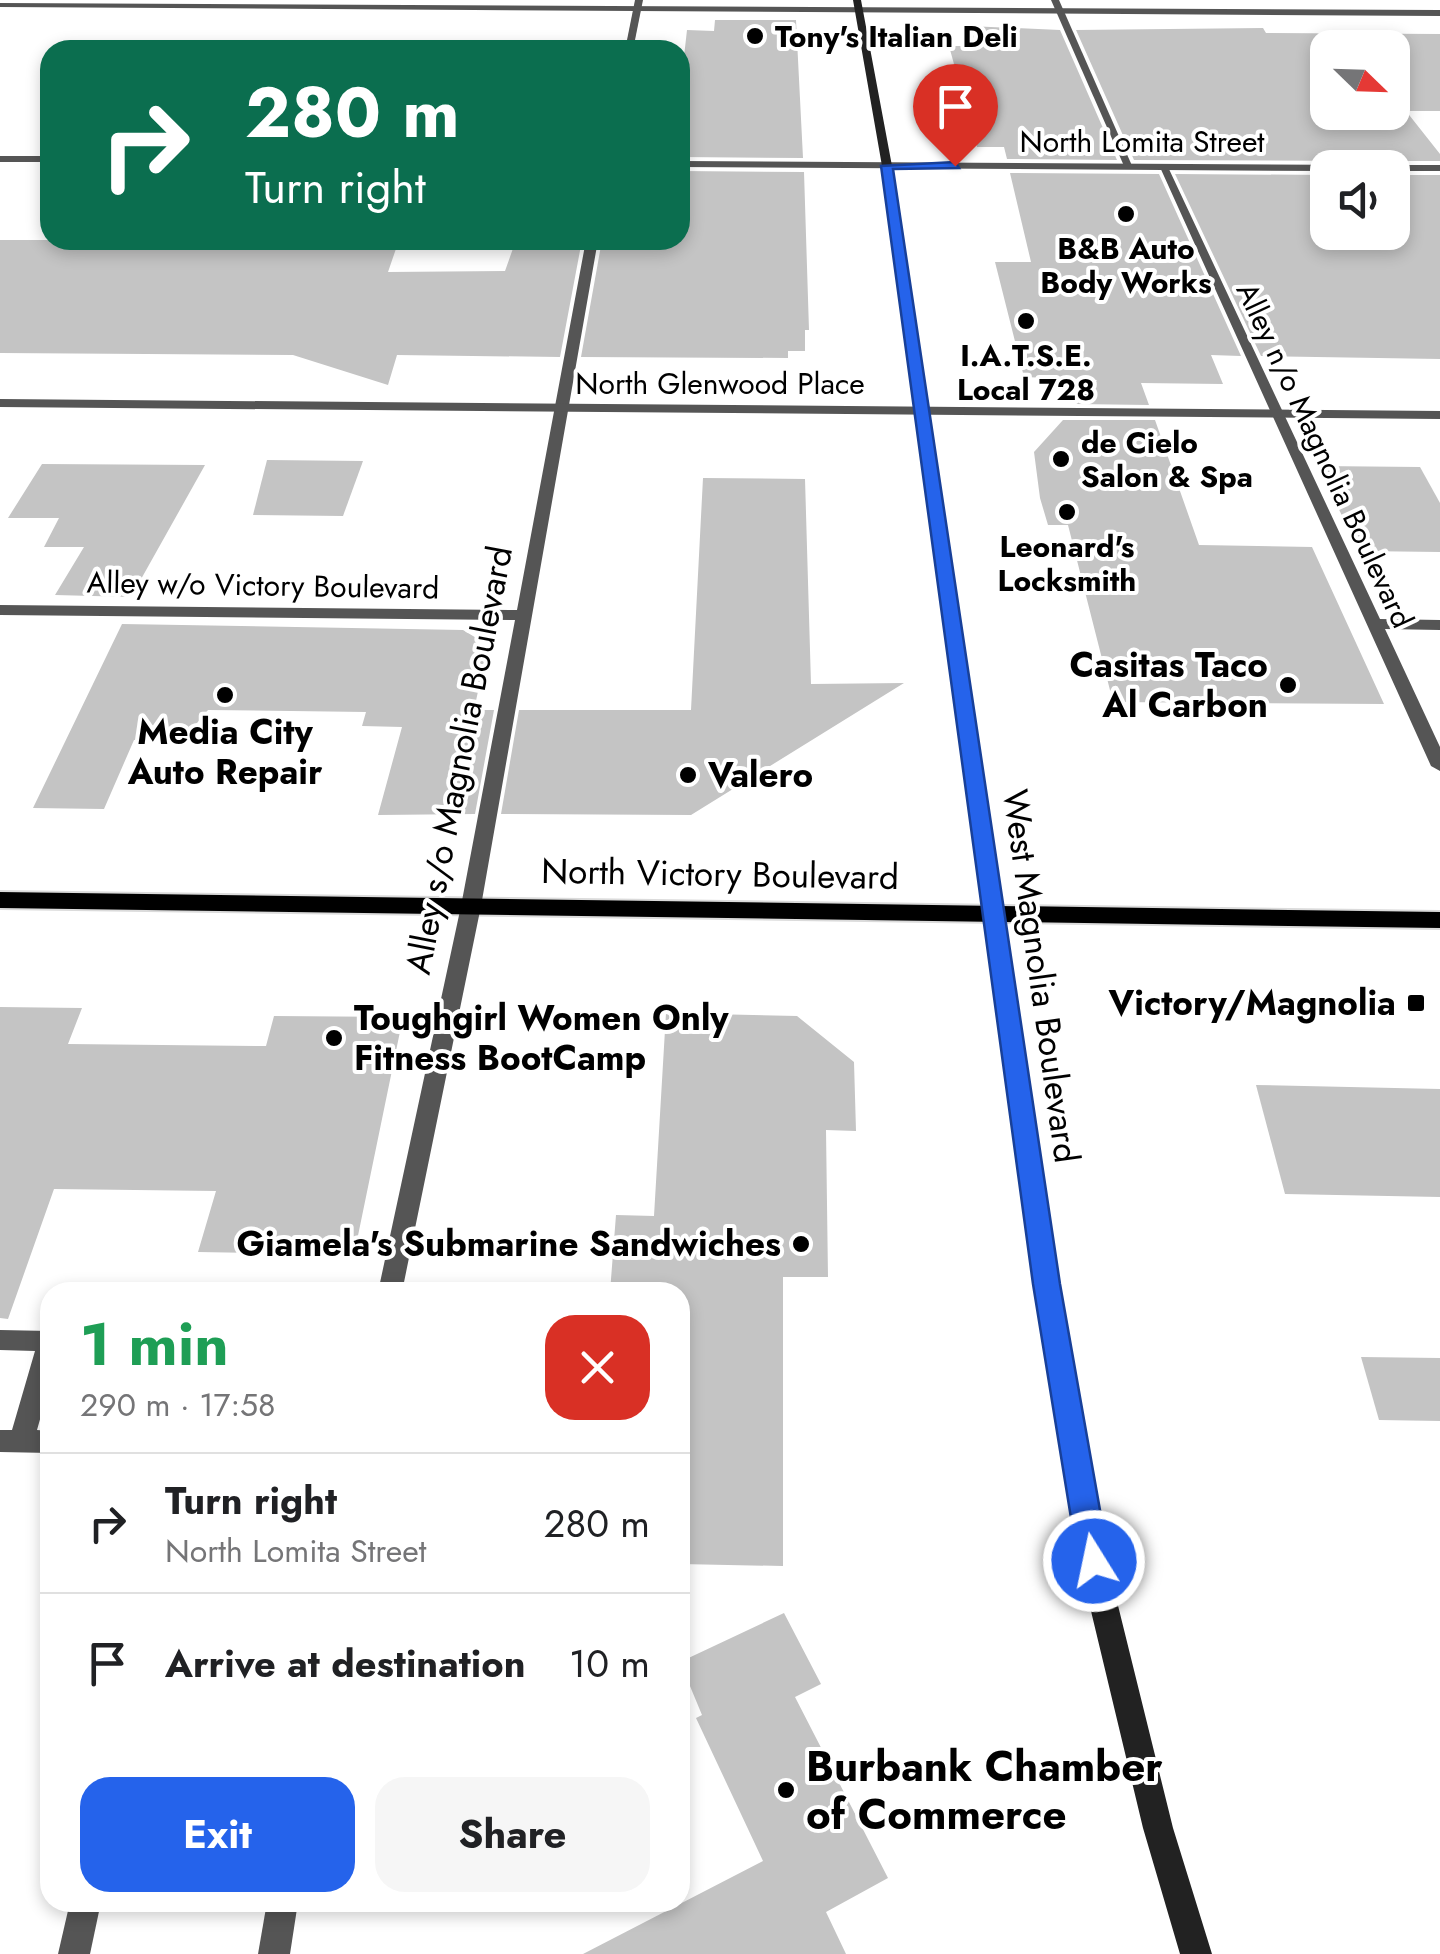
<!DOCTYPE html>
<meta charset="utf-8">
<style>
:root{--surface:#fff;--page:#f6f6f6;--text:#202124;--muted:#757577;--line:#e0e0e0;--accent:#2563eb}
body{margin:0;font-family:Jost,sans-serif;background:var(--page);color:var(--text);height:100vh;display:flex;flex-direction:column;font-size:38px;white-space:nowrap}
*{box-sizing:border-box;margin:0}
p{font-size:32px;color:var(--muted)}
.icon{flex:none;width:55px;height:55px;fill:none;stroke:currentColor;stroke-width:2;stroke-linecap:round;stroke-linejoin:round}
.map{position:relative;flex:1;overflow:hidden}
.details{position:absolute;left:40px;top:1282px;width:650px;height:630px;display:flex;flex-direction:column;background:var(--surface);border-radius:30px;box-shadow:0 5px 15px #0003}
.details>*{flex:none}
.top-card{position:absolute;left:40px;top:40px;width:650px;height:210px;border-radius:30px;box-shadow:0 5px 15px #0003;background:#0b6e4f;color:#fff;overflow:hidden}
.needle{width:65px;rotate:113deg}
.buttons{position:absolute;left:1310px;top:30px;display:grid;gap:20px}
.buttons a{display:grid;place-items:center;width:100px;height:100px;border-radius:20px;background:var(--surface);box-shadow:0 5px 15px #0003;font-size:50px}
.pin{position:absolute;display:grid;place-items:center;width:85px;height:85px;color:#fff;margin:-102px -42px;border-radius:50% 50% 50% 0;rotate:-45deg;box-shadow:0 0 10px #0007}
.pin .icon{rotate:45deg}
.me{position:absolute;width:110px;margin:-55px;rotate:350deg;stroke-linejoin:round;filter:drop-shadow(0 0 8px #0008)}
.turn{display:flex;align-items:center;gap:35px;height:210px;padding:0 40px;font-size:45px}
.turn .icon{width:130px;height:130px;stroke-width:2.5}
.turn b{display:block;font-size:70px;line-height:85px}
.round{display:grid;place-items:center;flex:none;width:105px;height:105px;border-radius:30px;background:var(--page)}
.summary{display:flex;align-items:center;justify-content:space-between;height:170px;padding:0 40px}
h1{font-size:60px;font-weight:700;line-height:75px;color:#1e9e55}
.primary-button{display:flex;gap:20px;margin-top:auto;padding:20px 40px}
.primary-button a{flex:1;height:115px;border-radius:30px;background:var(--accent);color:#fff;font-size:40px;font-weight:700;line-height:115px;text-align:center}
.primary-button a+a{background:var(--page);color:var(--text)}
ul{padding:0;list-style:none}
li{display:flex;align-items:center;gap:30px;height:140px;padding:0 40px;border-top:2px solid var(--line)}
li div{flex:1}
li b{display:block;font-size:38px}
li em{font-style:normal}
.map>svg:first-child{display:block}
.building{fill:#c4c4c4;fill-rule:evenodd}
.lines{fill:none;stroke-linecap:round;stroke-linejoin:round}
.primary-casing{stroke:#dbdbdb;stroke-width:4}
.service{fill:#555;fill-rule:evenodd}
.minor{fill:#555;fill-rule:evenodd}
.secondary{fill:#222;fill-rule:evenodd}
.primary{fill:#000;fill-rule:evenodd}
.route{fill:#2563eb;stroke:#184099;stroke-width:2.5}
.poi-dot{fill:#000;stroke:#fff;stroke-width:4}
.labels{text-anchor:middle;dominant-baseline:central;stroke-width:8;stroke-linejoin:round;paint-order:stroke}
.far-poi-label{font-size:30px;font-weight:bold;fill:#000;stroke:#fff}
.far-street-label{font-size:30px;fill:#000;stroke:#fff}
.poi-label{font-size:35px;font-weight:bold;fill:#000;stroke:#fff;text-anchor:end}
.street-label{font-size:35px;fill:#000;stroke:#fff}
.near-poi-label{font-size:42px;font-weight:bold;fill:#000;stroke:#fff;text-anchor:start}
</style>
<div class="map">
<svg width="1440" height="1954" viewBox="0 0 1440 1954">
<rect width="100%" height="100%" fill="#fff"/>
<g class="building">
<polygon points="715,20 796,20 803,158 680,157 680,92 687,30 714,31"/>
<polygon points="969,26 1060,30 1117,160 1007,159 1004,147 977,147 949,46 974,46"/>
<path d="M 1263,28 L 1266,33 L 1440,34 L 1440,111 L 1406,111 L 1440,154 L 1440,161 L 1392,161 L 1373,168 L 1364,161 L 1134,160 L 1076,30 ZM 1328,48 L 1392,48 L 1392,112 L 1328,112 Z"/>
<polygon points="680,171 804,172 809,330 805,330 805,351 788,351 788,358 581,357 602,240 680,240"/>
<polygon points="1010,173 1159,174 1241,356 1211,355 1223,384 1141,383 1149,405 1076,404 1097,380 1024,377 995,262 1031,262"/>
<polygon points="1175,174 1328,175 1328,232 1392,232 1392,175 1440,175 1440,359 1261,356"/>
<polygon points="0,240 399,240 388,272 505,271 516,240 582,240 560,357 397,355 388,385 293,355 0,353"/>
<polygon points="1063,420 1155,420 1199,545 1312,547 1384,704 1113,702 1068,525 1048,525 1040,498 1034,452"/>
<polygon points="267,460 363,461 343,516 253,515"/>
<polygon points="42,464 205,465 131,597 55,595 84,547 44,547 59,518 8,518"/>
<polygon points="1318,466 1420,467 1440,503 1440,552 1359,551"/>
<polygon points="703,478 805,479 811,684 904,683 691,815 501,814 519,710 691,710"/>
<polygon points="122,624 463,630 488,645 474,710 494,710 475,814 378,815 402,727 362,726 366,712 208,710 186,736 134,740 104,809 33,808"/>
<polygon points="0,1007 82,1008 68,1044 266,1046 274,1016 403,1017 354,1255 198,1252 216,1191 54,1189 8,1319 0,1318"/>
<polygon points="666,1013 797,1016 854,1062 856,1131 826,1130 828,1277 783,1277 783,1566 680,1564 680,1292 610,1292 616,1215 654,1216"/>
<polygon points="1256,1085 1440,1089 1440,1197 1285,1194"/>
<polygon points="1361,1357 1440,1358 1440,1421 1379,1420"/>
<polygon points="784,1613 821,1684 795,1697 888,1878 826,1912 846,1954 583,1954 763,1861 696,1718 702,1715 680,1662"/>
</g>
<g class="lines">
<g class="primary-casing">
<polygon id="primary" points="0,892 1440,912 1440,928 0,908"/>
</g>
<g class="service">
<polygon points="635,0 643,0 633,50 625,50"/>
<polygon points="1051,0 1059,0 1133,168 1124,166"/>
<polygon points="1159,165 1168,167 1380,619 1440,620 1440,630 1385,629 1440,747 1440,771 1431,766"/>
<polygon points="586,240 598,240 481,906 402,1292 378,1292 461,906 515,620 0,615 0,605 517,610"/>
<polygon points="0,1330 50,1331 50,1384 37,1430 50,1431 50,1453 0,1452 0,1430 12,1430 35,1351 0,1350"/>
<polygon points="70,1902 101,1902 90,1954 58,1954"/>
<polygon points="267,1902 298,1902 290,1954 258,1954"/>
</g>
<g class="minor">
<polygon points="0,3 1440,10 1440,16 0,7"/>
<rect x="0" y="156" width="50" height="6"/>
<polygon points="680,161 1364,165 1369,168 1328,168 1328,171 680,167"/>
<polygon points="1392,165 1440,165 1440,171 1392,171 1392,168 1387,168"/>
<polygon points="0,399 1440,411 1440,419 0,407"/>
</g>
<polygon class="secondary" points="853,0 861,0 892,166 1064,1323 1107,1561 1173,1828 1212,1954 1180,1954 1143,1828 1079,1561 1040,1323 882,166"/>
<use href="#primary" class="primary"/>
</g>
<polygon class="route" points="955,162 959,168 893,169 1060,1284 1109,1561 1104,1571 1094,1576 1083,1571 1078,1561 1033,1284 881,166"/>
<g class="poi-dot">
<circle cx="755" cy="36" r="10"/>
<circle cx="1126" cy="214" r="10"/>
<circle cx="1026" cy="321" r="10"/>
<circle cx="1061" cy="459" r="10"/>
<circle cx="1067" cy="512" r="10"/>
<circle cx="1288" cy="685" r="10"/>
<circle cx="225" cy="695" r="10"/>
<circle cx="688" cy="775" r="10"/>
<rect x="1406" y="993" width="20" height="20" rx="5"/>
<circle cx="334" cy="1038" r="10"/>
<circle cx="801" cy="1244" r="10"/>
<circle cx="786" cy="1790" r="10"/>
</g>
<g class="labels">
<g class="far-poi-label">
<text x="775" y="36" text-anchor="start">Tony's Italian Deli</text>
<text x="1126" y="248">B&amp;B Auto<tspan x="1126" dy="34">Body Works</tspan></text>
<text x="1026" y="355">I.A.T.S.E.<tspan x="1026" dy="34">Local 728</tspan></text>
<text x="1081" y="442" text-anchor="start">de Cielo<tspan x="1081" dy="34">Salon &amp; Spa</tspan></text>
<text x="1067" y="546">Leonard's<tspan x="1067" dy="34">Locksmith</tspan></text>
</g>
<g class="far-street-label">
<text x="1142" y="141">North Lomita Street</text>
<text x="720" y="383">North Glenwood Place</text>
<text transform="translate(1325 455) rotate(65)">Alley n/o Magnolia Boulevard</text>
<text transform="translate(263 585) rotate(1)">Alley w/o Victory Boulevard</text>
</g>
<g class="poi-label">
<text x="1268" y="665">Casitas Taco<tspan x="1268" dy="40">Al Carbon</tspan></text>
<text x="225" y="732" text-anchor="middle">Media City<tspan x="225" dy="40">Auto Repair</tspan></text>
<text x="708" y="775" text-anchor="start">Valero</text>
<text x="1396" y="1003">Victory/Magnolia</text>
<text x="354" y="1018" text-anchor="start">Toughgirl Women Only<tspan x="354" dy="40">Fitness BootCamp</tspan></text>
<text x="781" y="1244">Giamela's Submarine Sandwiches</text>
</g>
<g class="street-label">
<text transform="translate(459 760) rotate(-79)">Alley s/o Magnolia Boulevard</text>
<text transform="translate(720 874) rotate(1)">North Victory Boulevard</text>
<text transform="translate(1041 976) rotate(82)">West Magnolia Boulevard</text>
</g>
<g class="near-poi-label">
<text x="806" y="1766">Burbank Chamber<tspan x="806" dy="48">of Commerce</tspan></text>
</g>
</g>
</svg>
<div class="buttons">
<a><svg class="needle" viewBox="-14 -14 28 28"><path d="M0-13l5 13h-10z" fill="#e53935"/><path d="M0 13l5-13h-10z" fill="#757577"/></svg></a>
<a><svg class="icon" aria-label="sound" viewBox="0 0 24 24"><path d="M4 9h4l5-4v14l-5-4H4zM17 9q2 3 0 6"/></svg></a>
</div>
<div class="pin" style="left:955px;top:166px;background:#d93025"><svg class="icon" aria-label="arrive" viewBox="0 0 24 24"><path d="M6 21V4h12l-3 4 3 4H6"/></svg></div>
<svg class="me" style="left:1094px;top:1561px" viewBox="-20 -20 40 40"><circle r="17" fill="#2563eb" stroke="#fff" stroke-width="3"/><path d="M0-11L8 9 0 5-8 9z" fill="#fff"/></svg>
<div class="top-card">
<div class="turn"><svg class="icon" aria-label="right" viewBox="0 0 24 24"><path d="M7 20v-9h11M14 6l5 5-5 5"/></svg><div><b>280 m</b>Turn right</div></div>
</div>
<section class="details">
<div class="summary"><div><h1>1 min</h1><p>290 m · 17:58</p></div><a class="round" style="background:#d93025;color:#fff"><svg class="icon" aria-label="close" viewBox="0 0 24 24"><path d="M6 6l12 12M18 6L6 18"/></svg></a></div>
<ul>
<li><svg class="icon" aria-label="right" viewBox="0 0 24 24"><path d="M7 20v-9h11M14 6l5 5-5 5"/></svg><div><b>Turn right</b><p>North Lomita Street</p></div><em>280 m</em></li>
<li><svg class="icon" aria-label="arrive" viewBox="0 0 24 24"><path d="M6 21V4h12l-3 4 3 4H6"/></svg><div><b>Arrive at destination</b></div><em>10 m</em></li>
</ul>
<div class="primary-button"><a>Exit</a><a>Share</a></div>
</section>
</div>
